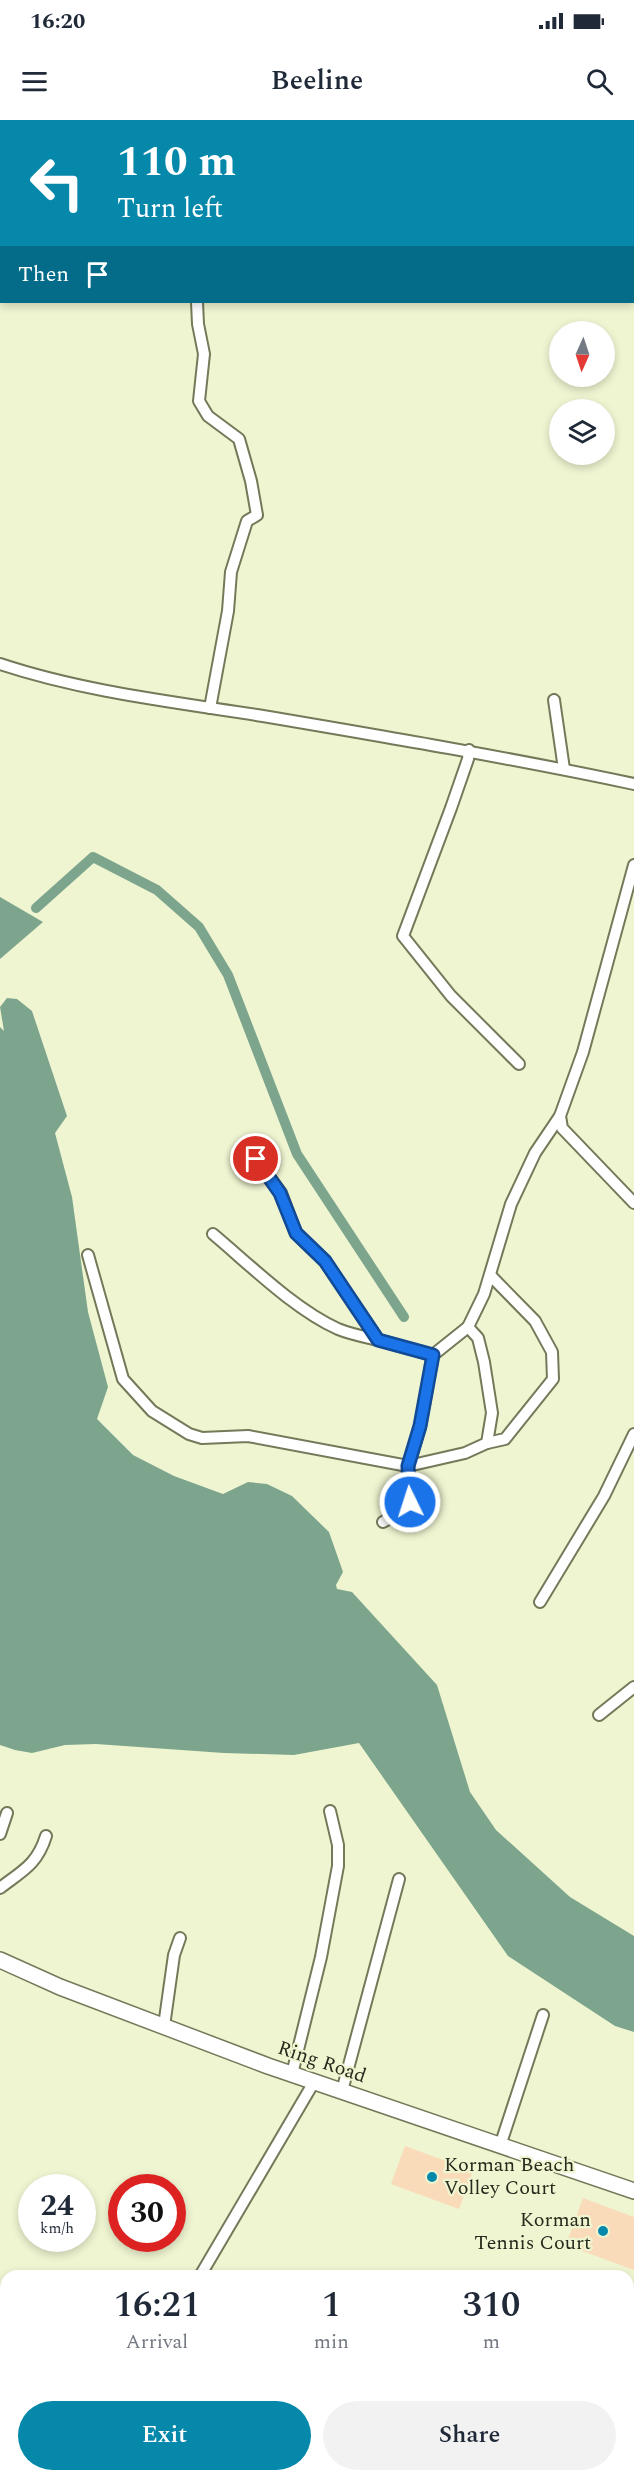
<!DOCTYPE html>
<style>
:root{--surface:#fff;--page:#f2f2f3;--text:#1f2937;--muted:#747a83;--accent:#0688aa}
body{margin:0;font-family:Spectral,serif;background:var(--page);color:var(--text);height:100vh;display:flex;flex-direction:column;font-size:22px;white-space:nowrap}
*{box-sizing:border-box;margin:0}
p{font-size:20px;color:var(--muted)}
.icon{flex:none;width:33px;height:33px;fill:none;stroke:currentColor;stroke-width:2;stroke-linecap:round;stroke-linejoin:round}
.map{position:relative;flex:1;overflow:hidden}
.side{position:absolute;left:0px;top:2150px;width:634px;height:212px;display:flex;flex-direction:column;background:var(--surface);border-radius:18px 18px 0 0;box-shadow:0 3px 9px #0003}
.side>*{flex:none}
.top-card{position:absolute;left:0px;top:0px;width:634px;height:183px;box-shadow:0 3px 9px #0003;background:#0688aa;color:#fff;overflow:hidden}
.needle{width:39px;rotate:183deg}
.controls{position:absolute;left:549px;top:201px;display:grid;gap:12px}
.controls a{display:grid;place-items:center;width:66px;height:66px;border-radius:50%;background:var(--surface);box-shadow:0 3px 9px #0003;font-size:30px}
.speed{position:absolute;left:18px;top:2054px;display:flex;gap:12px;font-size:30px;font-weight:700;text-align:center}
.speed>*{display:grid;place-content:center;width:78px;height:78px;border-radius:50%;background:var(--surface);box-shadow:0 3px 9px #0003;line-height:1}
.speed small{font-size:15px;font-weight:400}
.speed .limit{border:9px solid #d22;background:#fff;color:#111}
.pin{position:absolute;display:grid;place-items:center;width:51px;height:51px;color:#fff;margin:-26px;border:3px solid #fff;border-radius:50%;box-shadow:0 2px 6px #0007}
.me{position:absolute;width:66px;margin:-33px;rotate:356deg;stroke-linejoin:round;filter:drop-shadow(0 0 4px #0008)}
.turn{display:flex;align-items:center;gap:21px;height:126px;padding:0 18px;font-size:27px}
.turn .icon{width:78px;height:78px;stroke-width:2.5}
.turn b{display:block;font-size:42px;line-height:51px}
.then{display:flex;align-items:center;height:57px;padding:0 18px;background:#0003;gap:12px;font-size:22px}
.eta{display:flex;justify-content:space-evenly;align-items:center;height:102px;text-align:center}
.eta b{font-size:36px;font-weight:600;line-height:42px}
.primary-button{display:flex;gap:12px;margin-top:auto;padding:12px 18px}
.primary-button a{flex:1;height:69px;border-radius:36px;background:var(--accent);color:#fff;font-size:24px;font-weight:600;line-height:69px;text-align:center}
.primary-button a+a{background:var(--page);color:var(--text)}
.status{display:flex;justify-content:space-between;align-items:center;height:42px;padding:0 30px;background:var(--surface);direction:ltr}
.status svg{height:16px;fill:currentColor}
header{display:flex;justify-content:space-between;align-items:center;height:78px;padding:0 18px;background:var(--surface);font-size:27px;font-weight:600}
.map>svg:first-child{display:block}
.green{fill:#f9dbb9}
.water{fill:#7da58d}
.lines{fill:none;stroke-linecap:round;stroke-linejoin:round}
.canal{stroke:#7da58d;stroke-width:10}
.minor-casing{stroke:#747959;stroke-width:14}
.secondary-casing{stroke:#747959;stroke-width:18}
.minor{stroke:#fff;stroke-width:10}
.secondary{stroke:#fff;stroke-width:15}
.route-casing{stroke:#114b97;stroke-width:15}
.route{stroke:#1a73e8;stroke-width:10}
.poi-dot{fill:#0688aa;stroke:#eff5d1;stroke-width:2}
.labels{text-anchor:middle;dominant-baseline:central;stroke-width:4.5;stroke-linejoin:round;paint-order:stroke}
.street-label{font-size:20px;fill:#282a1c;stroke:#eff5d1}
.poi-label{font-size:20px;fill:#282a1c;stroke:#eff5d1;text-anchor:start}
</style>
<div class="status"><b>16:20</b><svg viewBox="0 0 49 12"><path d="M0 12V9h3v3zM5 12V6h3v6zM10 12V3h3v9zM15 12V0h3v12zM26 1h20v11H26zM47 4h2v5h-2z"/></svg></div>
<header><svg class="icon" aria-label="menu" viewBox="0 0 24 24"><path d="M4 6h16M4 12h16M4 18h16"/></svg>Beeline<svg class="icon" aria-label="search" viewBox="0 0 24 24"><circle cx="10" cy="10" r="6"/><path d="M15 15l6 6"/></svg></header>
<div class="map">
<svg width="634" height="2360" viewBox="0 0 634 2360">
<rect width="100%" height="100%" fill="#eff5d1"/>
<g class="green">
<polygon points="405,2026 473,2051 459,2089 391,2064"/>
<polygon points="583,2078 634,2097 634,2150 566,2125"/>
</g>
<g class="water">
<polygon points="0,777 43,802 0,839"/>
<polygon points="7,878 17,879 32,891 67,996 55,1013 72,1077 88,1192 108,1267 97,1299 133,1335 174,1356 223,1374 248,1362 267,1364 292,1376 329,1412 343,1452 336,1465 337,1469 352,1472 437,1565 470,1672 496,1710 570,1777 634,1816 634,1912 615,1906 508,1836 359,1623 294,1635 224,1633 96,1624 65,1625 32,1633 15,1630 0,1625 0,907 4,911 0,887"/>
</g>
<g class="lines">
<polyline class="canal" points="36,788 93,737 157,770 199,807 228,855 297,1034 404,1197"/>
<g class="minor-casing">
<g id="minor">
<polyline points="294,2 295,0"/>
<polyline points="197,182 198,204 204,234 199,281 208,296 239,319 251,361 257,395 247,401 231,452 228,491 210,588"/>
<path d="M 0,544 C 84,572 175,582 263,596 C 387,617 511,638 634,664"/>
<polyline points="554,580 564,649"/>
<polyline points="469,630 468,639 451,688 403,816 451,876 519,944"/>
<polyline points="634,745 583,932 560,996 562,1008 634,1083"/>
<polyline points="256,1039 281,1073 296,1113 325,1141 378,1220 433,1235"/>
<path d="M 213,1114 C 250,1145 294,1189 338,1209 C 350,1214 365,1217 378,1220"/>
<polyline points="88,1135 123,1259 152,1291 189,1314 202,1318 248,1316 408,1346 465,1333 487,1323 492,1293 484,1242 478,1218 468,1207 484,1174 511,1084 535,1033 560,996"/>
<polyline points="487,1323 505,1319 553,1259 552,1232 535,1201 490,1155"/>
<polyline points="383,1402 405,1389 410,1381 408,1346 420,1307 433,1235 468,1207"/>
<polyline points="540,1482 604,1376 634,1314"/>
<polyline points="599,1595 634,1567"/>
<polyline points="0,1714 7,1693"/>
<path d="M 0,1768 C 22,1751 37,1745 46,1716"/>
<polyline points="164,1906 174,1835 180,1818"/>
<polyline points="292,1954 321,1837 338,1746 338,1725 330,1691"/>
<polyline points="342,1971 399,1759"/>
<polyline points="500,2026 543,1895"/>
<polyline points="200,2156 314,1962"/>
<polyline points="209,2355 212,2360"/>
</g>
</g>
<g class="secondary-casing">
<polyline id="secondary" points="0,1840 60,1867 268,1946 634,2071"/>
</g>
<use href="#minor" class="minor"/>
<use href="#secondary" class="secondary"/>
</g>
<g class="lines">
<g class="route-casing">
<polyline id="route" points="256,1039 280,1073 296,1113 325,1141 378,1220 433,1235 420,1306 408,1346 410,1382"/>
</g>
<use href="#route" class="route"/>
</g>
<g class="poi-dot">
<circle cx="432" cy="2057" r="6"/>
<circle cx="603" cy="2111" r="6"/>
</g>
<g class="labels">
<g class="street-label">
<text transform="translate(322 1942) rotate(19)">Ring Road</text>
</g>
<g class="poi-label">
<text x="444" y="2045">Korman Beach<tspan x="444" dy="23">Volley Court</tspan></text>
<text x="591" y="2100" text-anchor="end">Korman<tspan x="591" dy="23">Tennis Court</tspan></text>
</g>
</g>
</svg>
<div class="controls">
<a><svg class="needle" viewBox="-14 -14 28 28"><path d="M0-13l5 13h-10z" fill="#e53935"/><path d="M0 13l5-13h-10z" fill="#747a83"/></svg></a>
<a><svg class="icon" aria-label="layers" viewBox="0 0 24 24"><path d="M12 4l9 5-9 5-9-5zM3 14l9 5 9-5"/></svg></a>
</div>
<div class="speed"><div>24<small>km/h</small></div><div class="limit">30</div></div>
<div class="pin" style="left:256px;top:1039px;background:#d93025"><svg class="icon" aria-label="arrive" viewBox="0 0 24 24"><path d="M6 21V4h12l-3 4 3 4H6"/></svg></div>
<svg class="me" style="left:410px;top:1382px" viewBox="-20 -20 40 40"><circle r="17" fill="#1a73e8" stroke="#fff" stroke-width="3"/><path d="M0-11L8 9 0 5-8 9z" fill="#fff"/></svg>
<div class="top-card">
<div class="turn"><svg class="icon" aria-label="left" viewBox="0 0 24 24"><path d="M17 20v-9H6M10 6l-5 5 5 5"/></svg><div><b>110 m</b>Turn left</div></div>
<div class="then">Then<svg class="icon" aria-label="arrive" viewBox="0 0 24 24"><path d="M6 21V4h12l-3 4 3 4H6"/></svg></div>
</div>
<section class="side">
<div class="eta">
<div><b>16:21</b><p>Arrival</p></div>
<div><b>1</b><p>min</p></div>
<div><b>310</b><p>m</p></div>
</div>
<div class="primary-button"><a>Exit</a><a>Share</a></div>
</section>
</div>
